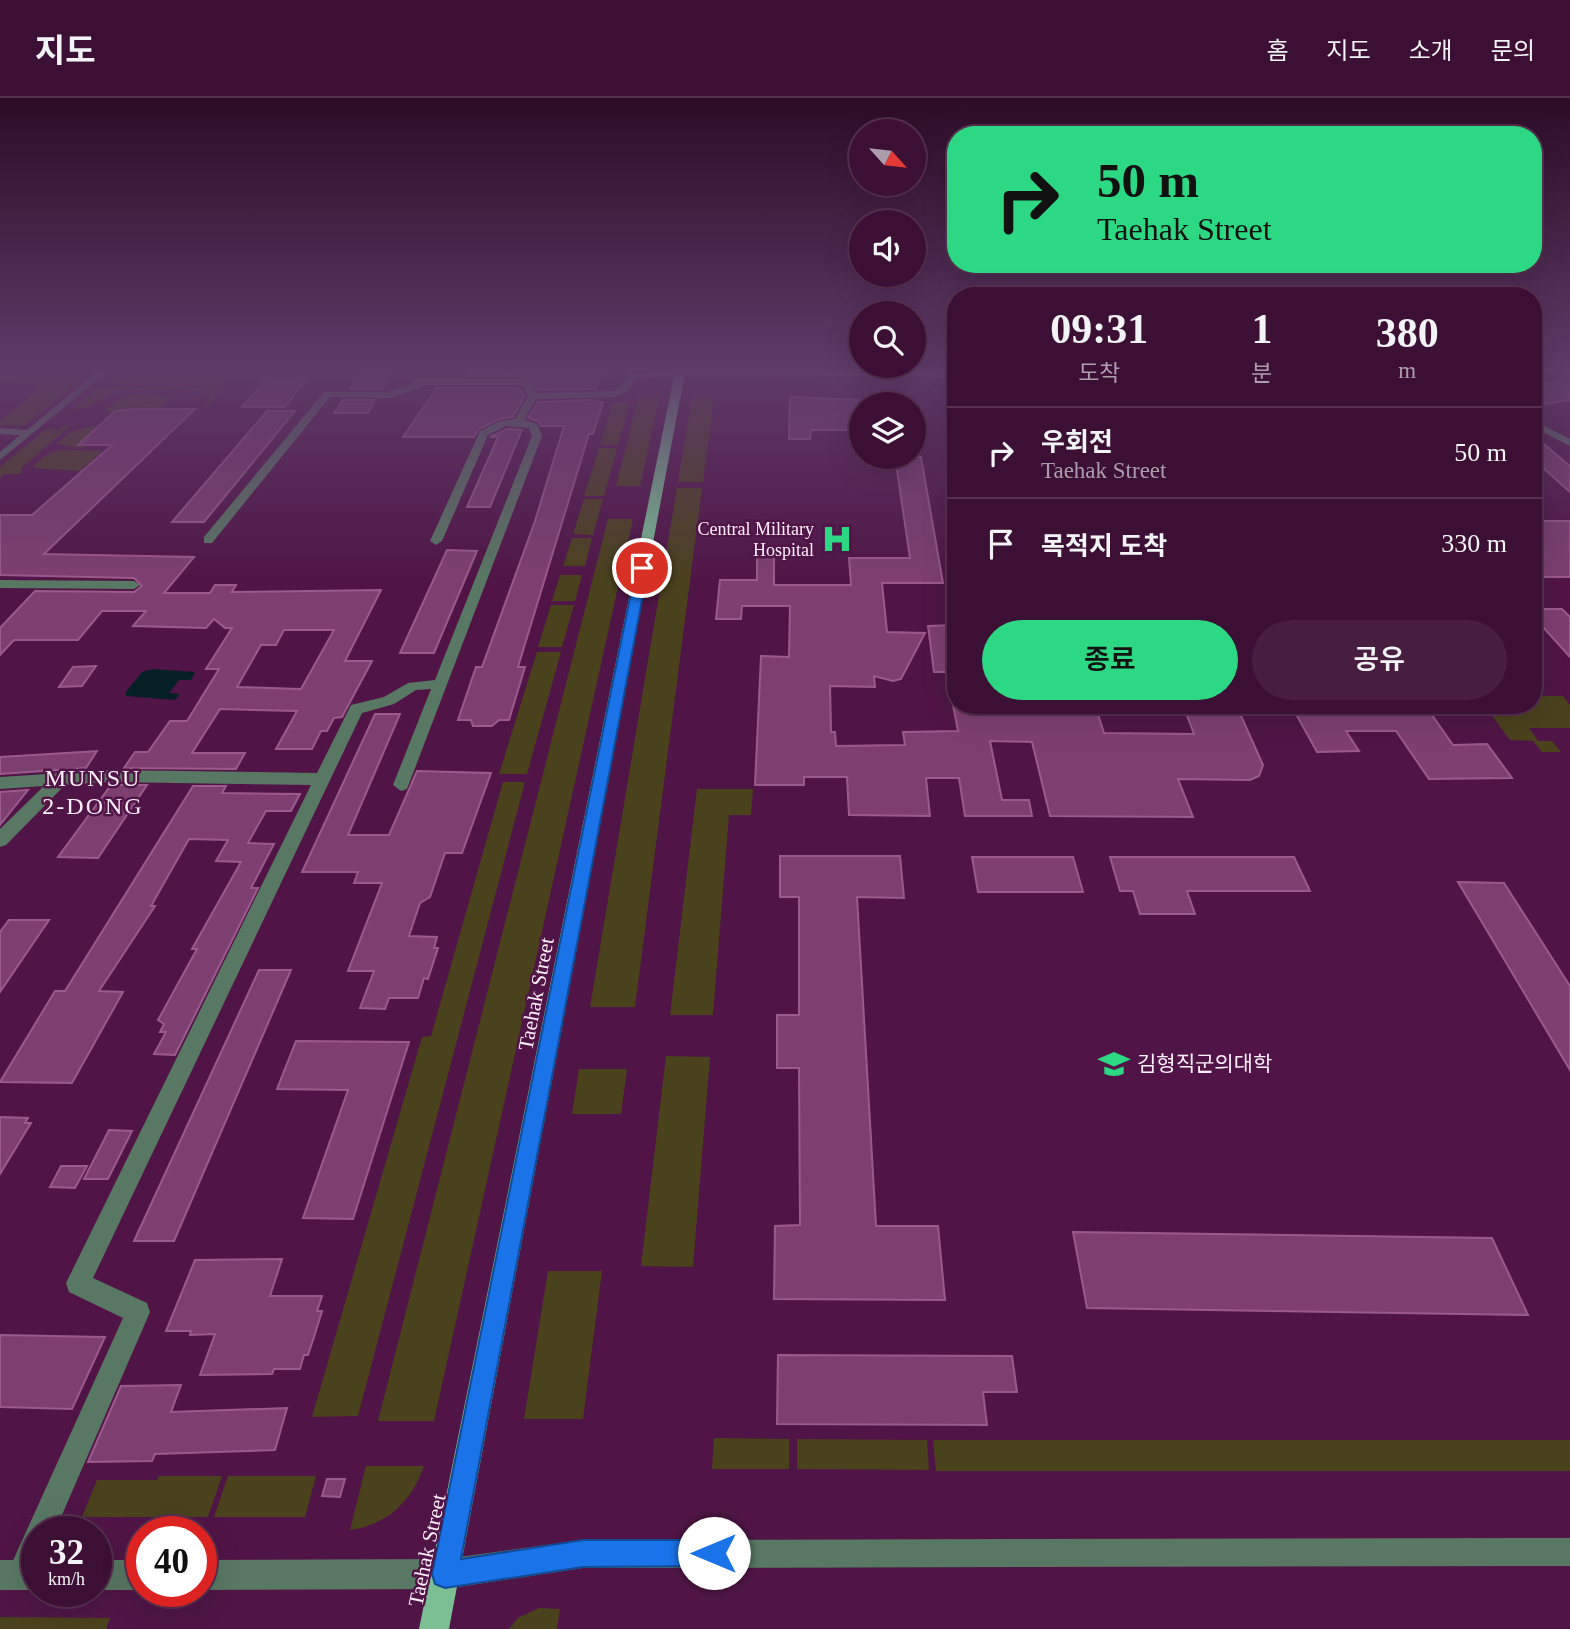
<!DOCTYPE html>
<html lang="ko">
<meta charset="utf-8">
<style>
:root{--surface:#3c1034;--page:#471e40;--text:#f1f3f6;--muted:#ac9dac;--line:#55304f;--accent:#2dd884}
body{margin:0;font-family:"Times New Roman","Noto Sans KR",serif;background:var(--page);color:var(--text);height:100vh;display:flex;flex-direction:column;font-size:26px;white-space:nowrap}
*{box-sizing:border-box;margin:0}
p{font-size:23px;color:var(--muted)}
.icon{flex:none;width:38px;height:38px;fill:none;stroke:currentColor;stroke-width:2;stroke-linecap:round;stroke-linejoin:round}
.map{position:relative;flex:1;overflow:hidden}
.side{position:absolute;left:947px;top:189px;width:595px;height:427px;display:flex;flex-direction:column;background:var(--surface);border-radius:28px;box-shadow:0 7px 28px #0002,0 0 0 2px var(--line)}
.side>*{flex:none}
.hud{position:absolute;left:947px;top:28px;width:595px;height:147px;border-radius:28px;box-shadow:0 7px 28px #0002,0 0 0 2px var(--line);background:#2dd884;color:#111;overflow:hidden}
.needle{width:46px;rotate:117deg}
.buttons{position:absolute;left:849px;top:21px;display:grid;gap:14px}
.buttons a{display:grid;place-items:center;width:77px;height:77px;border-radius:50%;background:var(--surface);box-shadow:0 7px 28px #0002,0 0 0 2px var(--line);font-size:35px}
.speed{position:absolute;left:21px;top:1418px;display:flex;gap:14px;font-size:35px;font-weight:700;text-align:center}
.speed>*{display:grid;place-content:center;width:91px;height:91px;border-radius:50%;background:var(--surface);box-shadow:0 7px 28px #0002,0 0 0 2px var(--line);line-height:1}
.speed small{font-size:18px;font-weight:400}
.speed .limit{border:10px solid #d22;background:#fff;color:#111}
.pin{position:absolute;display:grid;place-items:center;width:60px;height:60px;color:#fff;margin:-30px;border:4px solid #fff;border-radius:50%;box-shadow:0 2px 7px #0007}
.me{position:absolute;width:77px;margin:-38px;rotate:270deg;stroke-linejoin:round;filter:drop-shadow(0 0 5px #0008)}
.turn{display:flex;align-items:center;gap:24px;height:147px;padding:0 35px;font-size:32px}
.turn .icon{width:91px;height:91px;stroke-width:2.5}
.turn b{display:block;font-size:49px;line-height:60px}
.eta{display:flex;justify-content:space-evenly;align-items:center;height:119px;text-align:center}
.eta b{font-size:42px;font-weight:600;line-height:49px}
.action{display:flex;gap:14px;margin-top:auto;padding:14px 35px}
.action a{flex:1;height:80px;border-radius:42px;background:var(--accent);color:#111;font-size:28px;font-weight:600;line-height:80px;text-align:center}
.action a+a{background:var(--page);color:var(--text)}
ul{padding:0;list-style:none}
li{display:flex;align-items:center;gap:21px;height:91px;padding:0 35px;border-top:2px solid var(--line)}
li div{flex:1}
li b{display:block;font-size:26px}
li em{font-style:normal}
header{display:flex;align-items:center;gap:42px;box-sizing:border-box;height:98px;padding:0 35px;background:var(--surface);border-bottom:2px solid var(--line)}
header strong{font-size:33px}
nav{display:flex;gap:38px;margin-inline-start:auto;font-size:24px}
.map>svg:first-child{display:block}
.green{fill:#4a411d}
.water{fill:#051f25}
.building{fill:#7d3f70;stroke:#9b5a8c;stroke-width:2;fill-rule:evenodd}
.lines{fill:none;stroke-linecap:round;stroke-linejoin:round}
.minor{fill:#597863;fill-rule:evenodd}
.tertiary{fill:#597863;fill-rule:evenodd}
.secondary{fill:#6da07f;fill-rule:evenodd}
.primary{fill:#7bbe94;fill-rule:evenodd}
.route{fill:#1a73e8;stroke:#114b97;stroke-width:2}
.labels{text-anchor:middle;dominant-baseline:central;stroke-width:5;stroke-linejoin:round;paint-order:stroke}
.far-poi-label{font-size:18px;fill:#feeffa;stroke:#501546;text-anchor:end}
.street-label{font-size:21px;fill:#feeffa;stroke:#501546}
.poi-label{font-size:21px;fill:#feeffa;stroke:#501546;text-anchor:start}
.quarter-label{font-size:24px;letter-spacing:2px;fill:#feeffa;stroke:#501546}
</style>
<header>
<strong>지도</strong>
<nav><a>홈</a><a>지도</a><a>소개</a><a>문의</a></nav>
</header>
<div class="map">
<svg width="1570" height="1531" viewBox="0 0 1570 1531">
<rect width="100%" height="100%" fill="#501546"/>
<g class="green">
<polygon points="0,269 56,269 92,273 24,328 0,327 0,323 24,304 38,287 0,281"/>
<polygon points="200,269 228,269 217,278 228,278 219,287 106,286 119,276 191,278"/>
<path d="M 97,289 L 218,289 L 217,291 L 223,291 L 209,306 L 205,306 L 208,298 C 194,288 129,290 113,295 C 97,300 90,313 73,311 Z"/>
<path d="M 142,296 L 171,299 L 160,310 C 144,310 122,307 109,315 L 106,312 L 124,298 Z"/>
<polygon points="638,300 659,300 640,388 616,388"/>
<polygon points="692,300 714,300 703,384 678,384"/>
<polygon points="613,305 630,305 618,347 600,347"/>
<polygon points="66,326 70,328 21,370 22,376 4,376 0,380 0,369 45,332 56,329 54,331 58,332 51,338"/>
<polygon points="101,326 77,347 84,348 82,350 56,346 72,333"/>
<polygon points="599,350 617,350 604,398 584,398"/>
<polygon points="61,352 102,353 80,373 34,370 33,368 50,355"/>
<polygon points="677,390 702,390 635,909 590,909"/>
<polygon points="584,401 603,401 593,437 573,436"/>
<polygon points="608,421 633,421 434,1323 378,1323"/>
<polygon points="572,440 592,440 585,468 563,468"/>
<polygon points="560,477 582,477 575,503 552,503"/>
<polygon points="551,507 574,507 562,549 538,549"/>
<polygon points="537,554 561,554 527,676 499,676"/>
<polygon points="1533,598 1563,598 1570,607 1570,630 1529,630 1538,643 1552,643 1561,654 1542,654 1533,643 1510,642 1484,607 1533,607"/>
<polygon points="503,684 525,684 358,1318 312,1319 422,939 431,938"/>
<polygon points="697,691 753,691 751,717 729,717 713,917 670,917"/>
<polygon points="666,958 710,959 693,1169 641,1168"/>
<polygon points="579,971 627,971 621,1016 572,1016"/>
<polygon points="548,1173 602,1173 583,1321 524,1321"/>
<polygon points="714,1340 789,1341 789,1371 712,1371"/>
<polygon points="797,1341 927,1342 929,1372 797,1371"/>
<polygon points="933,1342 1570,1342 1570,1373 936,1373"/>
<path d="M 366,1368 L 424,1368 C 412,1403 387,1427 350,1432 Z"/>
<polygon points="159,1378 222,1378 208,1419 82,1419 97,1382 157,1382"/>
<polygon points="228,1378 316,1378 305,1419 214,1419"/>
<polygon points="539,1510 560,1511 557,1531 509,1531 518,1520"/>
<polygon points="0,1519 110,1520 106,1531 0,1531"/>
</g>
<polygon class="water" points="153,571 195,574 191,582 179,582 169,595 180,596 175,602 126,598 126,594 142,574"/>
<g class="building">
<polygon points="365,269 395,269 382,291 350,291"/>
<polygon points="472,269 600,269 603,270 595,291 538,292 532,283 521,278 467,278"/>
<polygon points="1564,269 1570,269 1570,302 1533,308 1533,281 1553,286"/>
<polygon points="267,281 306,281 285,309 242,309"/>
<polygon points="437,290 519,290 525,298 513,319 499,321 479,331 474,339 403,339"/>
<polygon points="790,299 861,302 861,332 811,332 810,341 789,341"/>
<polygon points="343,302 375,302 368,315 334,315"/>
<polygon points="591,302 603,305 593,336 589,336 518,569 525,569 509,622 499,622 492,628 473,628 471,622 458,622 476,569 482,569 535,423 564,328 541,328 538,323 528,320 538,304"/>
<path d="M 134,311 L 195,311 L 44,456 L 194,459 L 164,495 L 210,495 L 215,487 L 236,487 L 232,494 L 381,492 L 345,563 L 372,563 L 342,619 L 334,620 L 327,633 L 321,633 L 312,651 L 276,651 L 297,613 L 220,611 L 192,655 L 245,655 L 236,671 L 124,670 L 135,654 L 148,654 L 170,623 L 187,623 L 219,571 L 206,571 L 232,530 L 225,530 L 214,521 L 206,530 L 133,528 L 146,513 L 102,513 L 78,542 L 14,542 L 0,557 L 0,530 L 35,493 L 134,494 L 142,488 L 134,480 L 0,477 L 0,417 L 32,417 L 112,347 L 78,347 L 115,313 ZM 284,532 L 334,532 L 301,591 L 237,589 L 261,547 L 276,547 Z"/>
<polygon points="267,313 295,313 204,424 172,424"/>
<polygon points="507,331 522,332 490,409 467,409 498,339 490,339"/>
<polygon points="1533,337 1570,368 1570,394 1533,361"/>
<polygon points="895,359 921,359 943,485 882,485 887,534 925,535 901,581 893,583 874,578 875,589 830,588 831,634 835,634 836,648 905,647 903,634 958,633 953,607 1095,607 1104,635 1194,636 1183,607 1210,607 1211,611 1238,611 1263,667 1259,678 1250,682 1178,681 1193,719 1050,718 1032,644 990,643 1002,702 1029,702 1032,718 965,718 959,680 926,680 930,718 849,717 847,679 804,679 804,687 755,687 761,558 789,559 790,508 742,508 741,521 716,521 720,482 757,482 757,459 774,459 774,487 851,487 849,460 910,460"/>
<rect x="1533" y="423" width="37" height="56"/>
<polygon points="447,452 477,453 434,555 400,555"/>
<polygon points="1533,511 1562,511 1570,519 1570,559 1533,518"/>
<polygon points="956,527 956,574 934,574 928,528"/>
<polygon points="96,568 82,588 59,589 73,569"/>
<polygon points="1291,607 1425,607 1453,647 1487,646 1512,680 1429,681 1396,633 1346,633 1359,653 1317,654"/>
<polygon points="375,616 400,616 348,737 389,737 417,673 491,675 462,755 445,755 430,799 420,805 409,838 437,839 434,850 438,850 428,881 424,880 418,900 389,900 385,911 360,910 374,873 348,873 382,785 354,785 358,774 302,774"/>
<polygon points="97,653 86,670 0,676 0,659"/>
<polygon points="111,687 147,687 98,760 58,759"/>
<polygon points="193,688 226,688 222,695 300,696 291,713 266,713 248,745 274,746 251,790 258,790 175,957 154,956 166,934 160,934 164,926 158,922 197,851 192,851 241,764 216,763 228,742 189,741 151,808 155,808 99,893 123,894 72,985 0,984 55,893 65,893"/>
<polygon points="28,692 0,727 0,694"/>
<polygon points="780,758 900,758 904,800 857,799 876,1128 938,1128 945,1202 774,1201 775,1128 800,1127 799,970 777,970 777,917 799,917 799,799 780,799"/>
<polygon points="972,759 1073,759 1083,794 978,794"/>
<polygon points="1110,759 1294,759 1310,793 1187,793 1195,816 1140,816 1133,793 1120,793"/>
<polygon points="1458,784 1504,785 1570,888 1570,972"/>
<polygon points="9,822 49,822 0,894 0,834"/>
<polygon points="259,872 291,872 174,1143 134,1143"/>
<polygon points="296,943 409,944 353,1121 303,1120 348,992 277,991"/>
<polygon points="0,1019 28,1020 25,1025 31,1025 0,1076"/>
<polygon points="109,1032 132,1033 108,1081 84,1081"/>
<polygon points="61,1068 87,1068 75,1090 50,1089"/>
<polygon points="1073,1134 1492,1140 1528,1217 1087,1210"/>
<polygon points="282,1161 270,1198 322,1198 317,1213 322,1213 314,1239 308,1257 304,1257 300,1271 274,1271 272,1276 200,1277 215,1236 190,1237 191,1233 166,1233 195,1162"/>
<polygon points="0,1237 105,1239 72,1311 0,1309"/>
<polygon points="778,1257 1012,1258 1017,1294 983,1294 987,1327 777,1326"/>
<polygon points="181,1287 171,1314 287,1310 275,1352 155,1356 152,1363 88,1364 121,1288"/>
<polygon points="327,1381 345,1381 340,1399 322,1398"/>
</g>
<g class="lines">
<g class="minor">
<polygon points="103,269 113,269 0,362 0,354 20,337 0,336 0,330 27,332"/>
<polygon points="1541,269 1560,269 1533,277 1533,271"/>
<polygon points="680,272 685,275 683,277 636,280 627,293 615,299 536,301 524,322 537,326 542,338 407,691 401,693 393,687 431,591 416,592 394,606 362,615 93,1180 147,1205 150,1214 55,1433 37,1433 37,1476 31,1487 21,1492 11,1487 6,1477 11,1467 123,1220 69,1194 66,1185 311,687 111,684 65,687 6,747 0,749 0,731 44,688 0,691 0,679 111,672 317,675 351,607 384,599 408,585 435,582 532,338 529,330 506,328 488,337 442,443 436,447 430,443 480,333 500,323 515,321 528,298 524,289 520,287 426,287 390,300 330,299 212,445 204,445 204,439 324,294 389,294 411,286 412,282 415,281 521,281 531,285 537,295 613,293 620,289 630,275"/>
<polygon points="1533,322 1570,341 1570,348 1533,329"/>
<polygon points="0,482 134,483 140,487 134,491 0,490"/>
</g>
<g class="tertiary">
<polygon points="1570,1440 1570,1468 583,1470 445,1491 201,1492 201,1462 445,1461 583,1442"/>
<rect x="0" y="1462" width="37" height="30"/>
<rect x="96" y="1462" width="46" height="30"/>
</g>
<polygon class="secondary" points="677,273 956,273 956,279 680,278 675,275"/>
<polygon class="primary" points="676,269 686,269 449,1531 419,1531"/>
</g>
<linearGradient id="sky" x2="0" y2="1"><stop stop-color="#2c0c26"/><stop offset="0.56" stop-color="#5e3b68"/><stop offset="1" stop-color="#5e3b68" stop-opacity="0"/></linearGradient>
<rect width="1570" height="484" fill="url(#sky)"/>
<polygon class="route" points="642,467 648,470 461,1461 583,1442 714,1442 723,1446 727,1455 723,1465 714,1468 583,1469 445,1490 435,1486 432,1476 636,470"/>
<defs>
<g id="hospital-bare" transform="scale(2.415)"><path d="M-5-5h3v3.5h4V-5h3V5h-3V1.5h-4V5h-3Z" fill="#2dd884" stroke="#501546" stroke-width="2.5" paint-order="stroke"/></g>
<g id="university-bare" transform="scale(2.415)"><path d="M0-5L7-2L0 1L-7-2ZM-4 1L0 2.5L4 1V4Q0 6-4 4Z" fill="#2dd884" stroke="#501546" stroke-width="2.5" paint-order="stroke"/></g>
</defs>
<g fill-rule="evenodd">
<use href="#hospital-bare" x="837" y="441"/>
<use href="#university-bare" x="1114" y="966"/>
</g>
<g class="labels">
<g class="far-poi-label">
<text x="814" y="431">Central Military<tspan x="814" dy="21">Hospital</tspan></text>
</g>
<g class="street-label">
<text transform="translate(536 896) rotate(-79)">Taehak Street</text>
<text transform="translate(427 1452) rotate(-78)">Taehak Street</text>
</g>
<g class="poi-label">
<text x="1137" y="966">김형직군의대학</text>
</g>
<g class="quarter-label">
<text x="93" y="680">MUNSU<tspan x="93" dy="28">2-DONG</tspan></text>
</g>
</g>
</svg>
<div class="buttons">
<a><svg class="needle" viewBox="-14 -14 28 28"><path d="M0-13l5 13h-10z" fill="#e53935"/><path d="M0 13l5-13h-10z" fill="#ac9dac"/></svg></a>
<a><svg class="icon" aria-label="sound" viewBox="0 0 24 24"><path d="M4 9h4l5-4v14l-5-4H4zM17 9q2 3 0 6"/></svg></a>
<a><svg class="icon" aria-label="search" viewBox="0 0 24 24"><circle cx="10" cy="10" r="6"/><path d="M15 15l6 6"/></svg></a>
<a><svg class="icon" aria-label="layers" viewBox="0 0 24 24"><path d="M12 4l9 5-9 5-9-5zM3 14l9 5 9-5"/></svg></a>
</div>
<div class="speed"><div>32<small>km/h</small></div><div class="limit">40</div></div>
<div class="pin" style="left:642px;top:470px;background:#d93025"><svg class="icon" aria-label="arrive" viewBox="0 0 24 24"><path d="M6 21V4h12l-3 4 3 4H6"/></svg></div>
<svg class="me" style="left:714px;top:1455px" viewBox="-20 -20 40 40"><circle r="19" fill="#fff"/><path d="M0-13L10 11 0 6-10 11z" fill="#1a73e8"/></svg>
<div class="hud">
<div class="turn"><svg class="icon" aria-label="right" viewBox="0 0 24 24"><path d="M7 20v-9h11M14 6l5 5-5 5"/></svg><div><b>50 m</b>Taehak Street</div></div>
</div>
<section class="side">
<div class="eta">
<div><b>09:31</b><p>도착</p></div>
<div><b>1</b><p>분</p></div>
<div><b>380</b><p>m</p></div>
</div>
<ul>
<li><svg class="icon" aria-label="right" viewBox="0 0 24 24"><path d="M7 20v-9h11M14 6l5 5-5 5"/></svg><div><b>우회전</b><p>Taehak Street</p></div><em>50 m</em></li>
<li><svg class="icon" aria-label="arrive" viewBox="0 0 24 24"><path d="M6 21V4h12l-3 4 3 4H6"/></svg><div><b>목적지 도착</b></div><em>330 m</em></li>
</ul>
<div class="action"><a>종료</a><a>공유</a></div>
</section>
</div>
